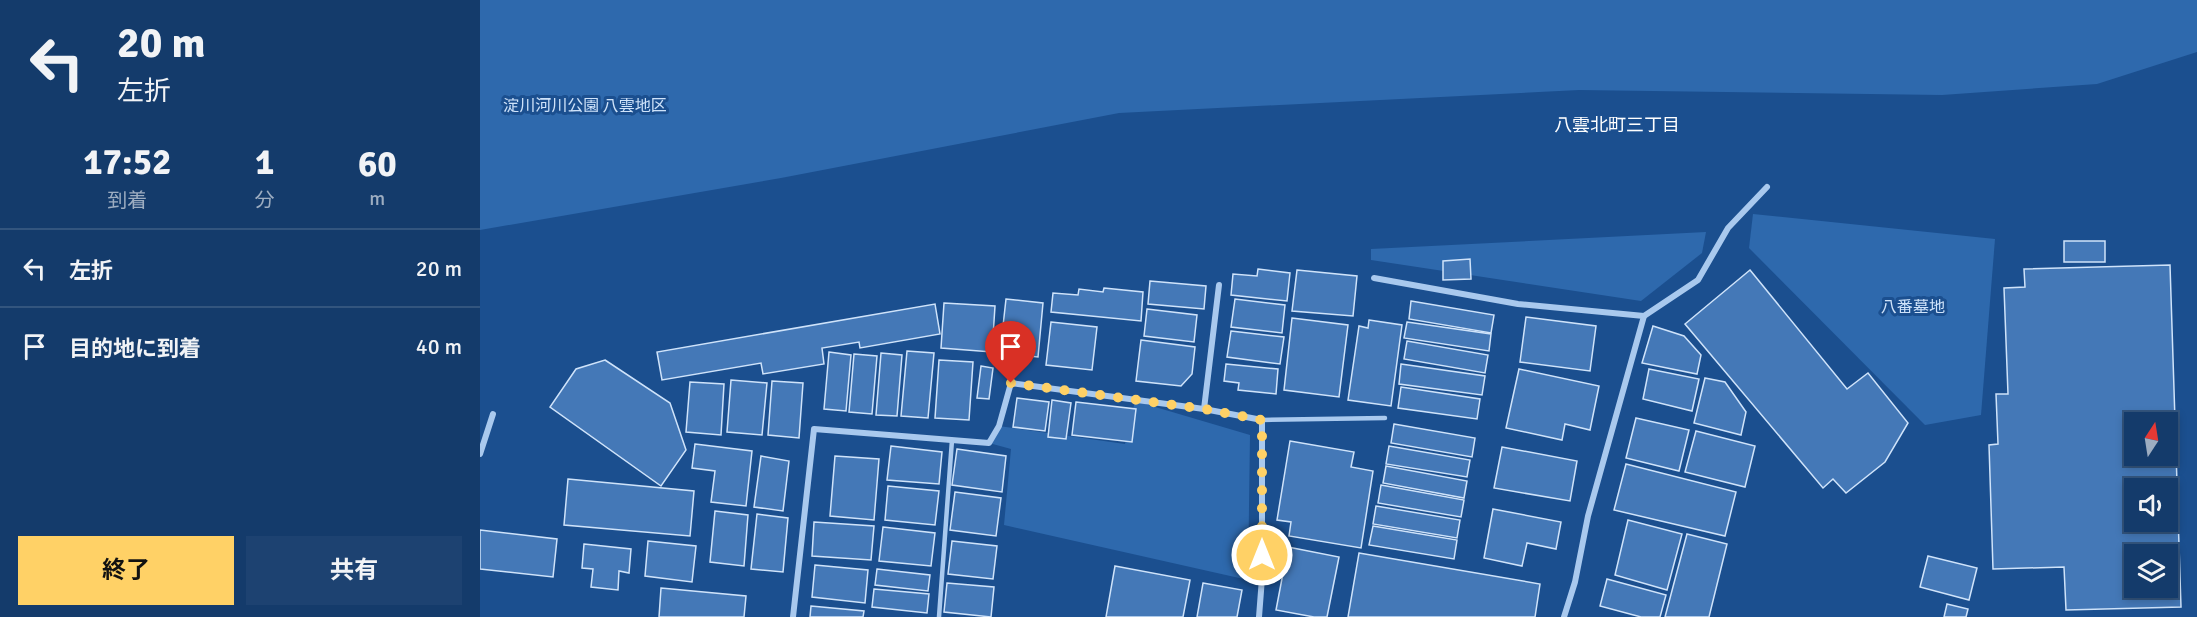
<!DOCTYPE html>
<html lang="ja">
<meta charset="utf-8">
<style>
:root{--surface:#143b6b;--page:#1d4271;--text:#f1f3f6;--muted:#9dadc1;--line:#33557e;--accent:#ffd166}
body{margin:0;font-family:Signika,"Noto Sans JP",sans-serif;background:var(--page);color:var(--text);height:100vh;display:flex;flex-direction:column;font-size:22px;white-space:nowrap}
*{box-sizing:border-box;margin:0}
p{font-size:20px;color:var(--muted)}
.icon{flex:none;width:33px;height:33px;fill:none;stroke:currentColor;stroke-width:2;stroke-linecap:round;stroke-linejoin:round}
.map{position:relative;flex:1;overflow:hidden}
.sheet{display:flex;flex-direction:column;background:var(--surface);width:480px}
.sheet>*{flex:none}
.banner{background:#143b6b;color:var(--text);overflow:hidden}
.needle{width:39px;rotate:12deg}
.buttons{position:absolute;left:1644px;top:412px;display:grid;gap:12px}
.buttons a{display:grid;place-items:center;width:54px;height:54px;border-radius:0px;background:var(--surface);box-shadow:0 3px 9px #0003,0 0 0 2px var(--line);font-size:30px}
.pin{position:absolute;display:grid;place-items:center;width:51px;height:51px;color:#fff;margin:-62px -26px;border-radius:50% 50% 50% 0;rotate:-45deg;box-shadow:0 0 6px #0007}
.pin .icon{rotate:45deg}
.me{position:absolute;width:66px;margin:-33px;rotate:0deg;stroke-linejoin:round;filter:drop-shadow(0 0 4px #0008)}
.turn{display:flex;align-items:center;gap:21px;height:126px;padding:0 18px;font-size:27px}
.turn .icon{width:78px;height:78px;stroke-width:2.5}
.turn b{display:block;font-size:42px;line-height:51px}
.eta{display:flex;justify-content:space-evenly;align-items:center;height:102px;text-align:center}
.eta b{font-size:36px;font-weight:700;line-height:42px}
.primary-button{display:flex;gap:12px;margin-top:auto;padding:12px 18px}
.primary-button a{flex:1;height:69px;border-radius:0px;background:var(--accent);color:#111;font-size:24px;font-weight:700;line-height:69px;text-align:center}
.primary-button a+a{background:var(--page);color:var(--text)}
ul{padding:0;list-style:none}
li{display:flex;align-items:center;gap:18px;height:78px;padding:0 18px;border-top:2px solid var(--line)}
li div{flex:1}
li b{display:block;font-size:22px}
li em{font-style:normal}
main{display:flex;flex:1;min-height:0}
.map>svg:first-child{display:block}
.green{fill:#2e69ad}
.building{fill:#4478b7;stroke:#cfe3fa;stroke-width:1.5;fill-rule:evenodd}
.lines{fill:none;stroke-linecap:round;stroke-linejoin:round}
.service{stroke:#a9c9ee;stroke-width:4.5}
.minor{stroke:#a9c9ee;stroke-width:6}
.route{stroke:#ffd166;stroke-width:10;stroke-dasharray:0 18}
.labels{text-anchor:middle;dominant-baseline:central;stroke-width:6;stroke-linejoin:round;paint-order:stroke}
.park-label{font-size:16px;fill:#cfe3fa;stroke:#1b4f8f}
.neighbourhood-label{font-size:18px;fill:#fff;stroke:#1b4f8f}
</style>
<main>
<section class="sheet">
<div class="banner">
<div class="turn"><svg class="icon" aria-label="left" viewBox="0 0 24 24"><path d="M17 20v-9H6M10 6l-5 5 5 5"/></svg><div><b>20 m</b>左折</div></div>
</div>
<div class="eta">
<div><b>17:52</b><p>到着</p></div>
<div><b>1</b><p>分</p></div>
<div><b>60</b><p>m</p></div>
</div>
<ul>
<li><svg class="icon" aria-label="left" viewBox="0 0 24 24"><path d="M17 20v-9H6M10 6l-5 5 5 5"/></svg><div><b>左折</b></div><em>20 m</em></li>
<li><svg class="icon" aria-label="arrive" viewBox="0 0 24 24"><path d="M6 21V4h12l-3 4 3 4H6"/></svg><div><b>目的地に到着</b></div><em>40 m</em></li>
</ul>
<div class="primary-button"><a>終了</a><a>共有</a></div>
</section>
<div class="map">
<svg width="1717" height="617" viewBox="0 0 1717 617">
<rect width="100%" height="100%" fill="#1b4f8f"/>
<g class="green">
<polygon points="0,0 1717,0 1717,52 1617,84 1462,95 1099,90 639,113 301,178 0,230"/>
<polygon points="1273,214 1515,239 1501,415 1445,425 1269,248"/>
<polygon points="1226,232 1222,253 1161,301 891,260 891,249"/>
<polygon points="655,401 770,435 768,580 524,525 531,449 509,443 519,426 645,444"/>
</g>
<g class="building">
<rect x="1584" y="241" width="41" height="21"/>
<polygon points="990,259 991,279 963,280 963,261"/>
<path d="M 1690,265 L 1701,607 L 1586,610 L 1584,567 L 1513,569 L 1509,445 L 1518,444 L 1516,394 L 1528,394 L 1524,288 L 1545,287 L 1544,269 ZM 1654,423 L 1688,423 L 1688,456 L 1654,456 ZM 1654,489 L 1688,489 L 1688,522 L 1654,522 ZM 1654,555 L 1688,555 L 1688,588 L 1654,588 Z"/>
<polygon points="778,269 810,273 807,301 751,295 753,274 777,276"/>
<polygon points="817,270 877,276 873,316 812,311"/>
<polygon points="1270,270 1367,389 1388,373 1428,423 1405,462 1366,493 1353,479 1343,488 1205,324"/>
<polygon points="670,281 726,286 724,309 668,304"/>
<polygon points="624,288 663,292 661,321 571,312 573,293 598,295 599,289 623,292"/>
<polygon points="526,299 563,303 558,357 520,353"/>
<polygon points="755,299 805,305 802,333 751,327"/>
<polygon points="931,301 1014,315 1011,333 929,319"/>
<polygon points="464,303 515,306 512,352 461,348"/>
<polygon points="455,304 460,334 380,348 379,342 342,348 344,364 283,374 281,363 182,380 177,352"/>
<polygon points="667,309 717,315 714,342 664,336"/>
<polygon points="1046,317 1116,326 1110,371 1040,362"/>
<polygon points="812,318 868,325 859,397 804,390"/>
<polygon points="889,320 922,325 911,406 868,400 879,326 888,328"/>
<polygon points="571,322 617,327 612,370 566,365"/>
<polygon points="927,322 1011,334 1009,351 924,338"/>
<polygon points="1173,326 1204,336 1221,355 1217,374 1162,363"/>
<polygon points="751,331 804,337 800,364 747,357"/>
<polygon points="661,340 715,347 712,374 701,386 656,381"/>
<polygon points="927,341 1008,355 1005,373 924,359"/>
<polygon points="427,351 454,353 448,418 421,416"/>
<polygon points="349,352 371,355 366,411 344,409"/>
<polygon points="401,353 422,355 417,416 396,415"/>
<polygon points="374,354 397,356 392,414 369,412"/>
<polygon points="125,360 190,403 206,450 181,486 70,407 96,369"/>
<polygon points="459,360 493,362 489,420 455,418"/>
<polygon points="746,364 798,369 796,394 758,390 759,383 744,381"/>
<polygon points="921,364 1005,376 1002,395 919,384"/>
<polygon points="501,366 513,368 509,399 497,398"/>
<polygon points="1039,369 1119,386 1110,430 1085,424 1082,440 1026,428"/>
<polygon points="1169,369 1219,379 1212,411 1163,399"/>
<polygon points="1225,378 1245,382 1266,412 1261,435 1214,423"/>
<polygon points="251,380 287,383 282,435 247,432"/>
<polygon points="292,381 323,383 319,438 288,435"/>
<polygon points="210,382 244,384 241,435 206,432"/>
<polygon points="921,387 1000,399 997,419 918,408"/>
<polygon points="537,398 569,402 565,431 533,427"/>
<polygon points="572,400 591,403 586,439 568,437"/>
<polygon points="596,402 656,409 652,442 592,435"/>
<polygon points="1156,418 1209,430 1199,471 1146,458"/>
<polygon points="914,424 995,438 992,457 911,443"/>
<polygon points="1216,431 1275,446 1265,487 1205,472"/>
<polygon points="810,441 874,452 871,467 893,471 881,548 809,536 811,522 797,520"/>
<polygon points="215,444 272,451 266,506 231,502 235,471 212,468"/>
<polygon points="411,446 462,452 459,484 407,480"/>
<polygon points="909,446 990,460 987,477 906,464"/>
<polygon points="1022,447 1097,461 1090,501 1014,488"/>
<polygon points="477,449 526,456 522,492 472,485"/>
<polygon points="281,456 309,461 303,511 274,507"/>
<polygon points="355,456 399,459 394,520 350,516"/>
<polygon points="1146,464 1256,492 1245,536 1134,510"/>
<polygon points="906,466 987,481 984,498 903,483"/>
<polygon points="88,479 214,491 210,536 84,525"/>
<polygon points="901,485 984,500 981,517 898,503"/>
<polygon points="408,486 459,491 455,525 405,520"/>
<polygon points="475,492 521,498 516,536 470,530"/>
<polygon points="896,506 980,520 977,538 893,524"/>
<polygon points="1013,509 1081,522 1076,549 1047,543 1042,566 1004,558"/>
<polygon points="235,511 268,515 264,566 230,562"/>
<polygon points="277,514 308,518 303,572 271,569"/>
<polygon points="1148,520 1202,534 1187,590 1135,575"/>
<polygon points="334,522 394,526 391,560 332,556"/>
<polygon points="893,526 977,540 974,559 889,545"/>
<polygon points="403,527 455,533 451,566 399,561"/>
<polygon points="0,530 77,539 73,577 0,569"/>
<polygon points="1207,534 1247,544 1229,617 1185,617"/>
<polygon points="168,541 216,546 212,582 165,576"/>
<polygon points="472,541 517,546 513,579 468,574"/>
<polygon points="104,544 151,549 149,573 139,571 138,590 111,587 113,569 102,568"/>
<polygon points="808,547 859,557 847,617 834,617 796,610"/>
<polygon points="879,553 1060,584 1055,617 868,617"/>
<polygon points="1448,556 1497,568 1489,600 1440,587"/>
<polygon points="335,565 388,570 385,603 332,597"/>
<polygon points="635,566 710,580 703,617 626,617"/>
<polygon points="397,569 450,575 448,591 395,585"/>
<polygon points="1127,579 1186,595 1180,617 1161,617 1120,606"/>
<polygon points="467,583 514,587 511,617 464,612"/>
<polygon points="723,583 762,590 757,617 717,617"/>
<polygon points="181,588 266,596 264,617 179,617"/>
<polygon points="394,589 449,594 447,613 392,607"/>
<polygon points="1467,604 1488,609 1486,617 1464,617"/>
<polygon points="331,606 384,611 383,617 330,617"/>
</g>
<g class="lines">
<g class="service">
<polyline points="782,420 905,418"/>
<polyline points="459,617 472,440"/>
</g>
<g class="minor">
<polyline points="894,278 1038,304 1164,316"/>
<polyline points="724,409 739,285"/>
<polyline points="0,454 13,414"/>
<polyline points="313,617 334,429 509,443 519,426 531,383 724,409 782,420 782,578 779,617"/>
<polyline points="1084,617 1095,582 1108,516 1164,316 1218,280 1248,228 1287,187"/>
</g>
</g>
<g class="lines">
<polyline class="route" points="531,383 724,409 782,420 782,555"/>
</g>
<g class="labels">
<g class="park-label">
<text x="105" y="106">淀川河川公園 八雲地区</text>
<text x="1433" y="307">八番墓地</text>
</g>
<g class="neighbourhood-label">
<text x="1137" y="125">八雲北町三丁目</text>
</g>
</g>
</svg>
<div class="buttons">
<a><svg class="needle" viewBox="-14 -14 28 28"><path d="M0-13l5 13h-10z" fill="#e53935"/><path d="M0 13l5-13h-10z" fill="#9dadc1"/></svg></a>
<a><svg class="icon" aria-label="sound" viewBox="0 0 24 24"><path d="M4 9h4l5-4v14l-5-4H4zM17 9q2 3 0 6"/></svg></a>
<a><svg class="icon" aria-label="layers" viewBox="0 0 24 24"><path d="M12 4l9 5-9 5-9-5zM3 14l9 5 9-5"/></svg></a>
</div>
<div class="pin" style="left:531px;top:383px;background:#d93025"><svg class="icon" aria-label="arrive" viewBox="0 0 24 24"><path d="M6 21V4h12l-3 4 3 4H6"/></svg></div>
<svg class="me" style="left:782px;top:555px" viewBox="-20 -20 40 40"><circle r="17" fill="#ffd166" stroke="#fff" stroke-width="3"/><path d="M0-11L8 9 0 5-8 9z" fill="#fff"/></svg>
</div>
</main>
